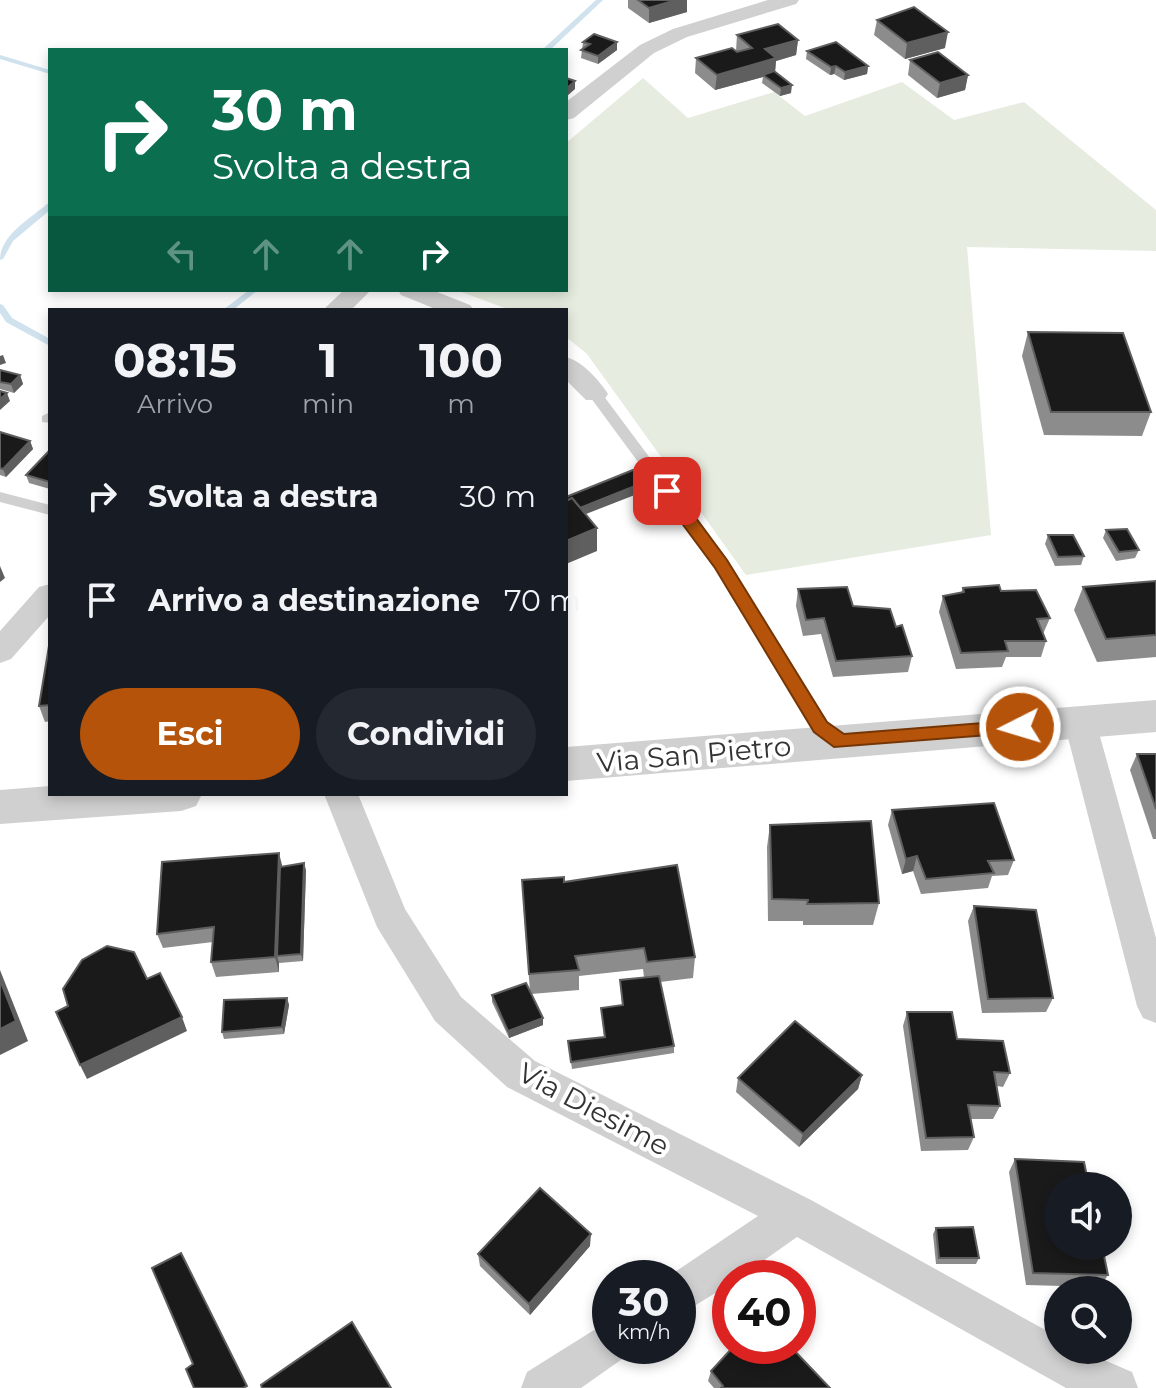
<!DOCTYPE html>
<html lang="it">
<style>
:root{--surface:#171b24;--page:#242831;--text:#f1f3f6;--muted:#9ea1a6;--accent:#b45309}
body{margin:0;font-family:Montserrat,sans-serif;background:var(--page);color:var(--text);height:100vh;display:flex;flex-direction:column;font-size:30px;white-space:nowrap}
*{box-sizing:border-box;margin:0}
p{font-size:26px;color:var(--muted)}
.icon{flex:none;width:44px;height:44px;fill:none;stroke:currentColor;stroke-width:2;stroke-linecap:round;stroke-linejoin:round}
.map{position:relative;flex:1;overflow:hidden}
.sheet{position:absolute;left:48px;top:308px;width:520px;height:488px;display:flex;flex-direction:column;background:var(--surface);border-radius:0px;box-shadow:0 4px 12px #0003}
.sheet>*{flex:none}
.guide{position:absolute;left:48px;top:48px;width:520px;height:244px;border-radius:0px;box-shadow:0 4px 12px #0003;background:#0b6e4f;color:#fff;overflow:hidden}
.fabs{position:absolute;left:1044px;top:1172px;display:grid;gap:16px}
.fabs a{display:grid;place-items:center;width:88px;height:88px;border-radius:50%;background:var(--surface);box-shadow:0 4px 12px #0003;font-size:40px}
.speed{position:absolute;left:592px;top:1260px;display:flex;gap:16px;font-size:40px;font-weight:700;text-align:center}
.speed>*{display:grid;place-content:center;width:104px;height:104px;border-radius:50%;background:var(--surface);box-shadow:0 4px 12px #0003;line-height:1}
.speed small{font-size:20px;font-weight:400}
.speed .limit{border:12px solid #d22;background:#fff;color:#111}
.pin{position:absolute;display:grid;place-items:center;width:68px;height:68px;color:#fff;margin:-34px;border-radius:16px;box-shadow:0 4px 12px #0006}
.me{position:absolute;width:88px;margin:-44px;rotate:265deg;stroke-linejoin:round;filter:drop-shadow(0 0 6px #0008)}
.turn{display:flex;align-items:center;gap:28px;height:168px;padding:0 32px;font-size:36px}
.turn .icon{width:104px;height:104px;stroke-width:2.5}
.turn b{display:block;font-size:56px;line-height:68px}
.lanes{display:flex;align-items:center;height:76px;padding:0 32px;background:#0003;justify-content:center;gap:40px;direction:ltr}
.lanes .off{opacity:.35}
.eta{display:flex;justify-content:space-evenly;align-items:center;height:136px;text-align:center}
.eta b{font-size:48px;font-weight:700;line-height:56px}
.button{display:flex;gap:16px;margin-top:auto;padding:16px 32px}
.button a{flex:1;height:92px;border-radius:48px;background:var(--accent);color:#fff;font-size:32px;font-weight:700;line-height:92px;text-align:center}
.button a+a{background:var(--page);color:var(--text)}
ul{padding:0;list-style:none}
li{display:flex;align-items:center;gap:24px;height:104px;padding:0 32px}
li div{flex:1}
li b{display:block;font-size:30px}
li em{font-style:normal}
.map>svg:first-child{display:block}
.green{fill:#e6ecdf}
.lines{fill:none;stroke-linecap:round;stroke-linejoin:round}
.stream{fill:#cfe2ee;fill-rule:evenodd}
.service{fill:#d0d0d0;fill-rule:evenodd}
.minor{fill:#d0d0d0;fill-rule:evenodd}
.tertiary{fill:#d0d0d0;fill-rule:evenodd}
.wall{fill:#8c8c8c}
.shaded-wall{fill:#5f5f5f}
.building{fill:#1a1a1a;stroke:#5f5f5f;stroke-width:2}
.route{fill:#b45309;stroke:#753606;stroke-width:2}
.labels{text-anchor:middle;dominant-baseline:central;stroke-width:8;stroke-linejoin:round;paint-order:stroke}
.street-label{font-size:28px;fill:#333;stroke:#fff}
</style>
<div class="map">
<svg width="1156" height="1388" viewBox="0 0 1156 1388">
<rect width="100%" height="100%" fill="#fff"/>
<polygon class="green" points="643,78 688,118 774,92 805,116 902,82 954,120 1024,102 1156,210 1156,251 967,247 991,535 746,575 587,354 566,337 566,310 510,310 456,290 566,290 566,143"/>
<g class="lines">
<g class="stream">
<polygon points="596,0 603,0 550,50 542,50"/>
<polygon points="0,55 50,70 50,74 0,59"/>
<path d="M 47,204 L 50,204 L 50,210 L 13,241 L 3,259 L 0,260 C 0,235 30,219 47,204 Z"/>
<polygon points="249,290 258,290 233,310 223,310"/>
<polygon points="0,304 3,305 12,318 50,339 50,346 6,322 0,313"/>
</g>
<g class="service">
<polygon points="595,390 600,391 726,560 826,723 844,739 842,744 830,744 814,731 716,568 588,394"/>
<polygon points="50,412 50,423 42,422 42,416"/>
<polygon points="0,492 50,505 50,515 0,502"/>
</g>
<g class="minor">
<polygon points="768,0 799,0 796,4 687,37 654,53 574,118 566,120 566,102 640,45 673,29"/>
<polygon points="344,290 371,290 351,310 323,310"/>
<polygon points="398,290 432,290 470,305 474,310 438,310 401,295"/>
<path d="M 566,357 C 582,361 599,380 608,394 L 604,400 L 586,400 L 566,380 Z"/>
<polygon points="50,584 50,615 11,659 0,663 0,631 39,587"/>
<polygon points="1080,709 1091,713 1096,722 1156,938 1156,1023 1143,1018 1137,1006 1064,722 1069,713"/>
<polygon points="324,794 358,794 405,909 461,997 535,1061 811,1200 1058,1337 1058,1350 1081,1350 1132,1372 1138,1388 1066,1388 797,1237 739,1278 730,1278 730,1284 678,1316 678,1278 666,1278 758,1216 507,1087 435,1021 377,927"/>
<polygon points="610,1320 610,1346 630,1346 625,1357 581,1388 521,1388 527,1372"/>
</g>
<g class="tertiary">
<polygon points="1156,700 1156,732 566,781 566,747"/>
<polygon points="50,786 50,794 202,794 196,806 181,811 0,824 0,790"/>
</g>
</g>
<g class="wall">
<polygon points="628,0 687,0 687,12 649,23 628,8"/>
<polygon points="877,20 945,48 905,59 874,35"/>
<polygon points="737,35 798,40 796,55 776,61 775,71 791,93 780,96 762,83 763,77 715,90 695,73 696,58 736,51"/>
<polygon points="583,42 617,42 617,50 598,64 581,58"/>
<polygon points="807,51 868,66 867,74 844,80 834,74 830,75 806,59"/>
<polygon points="910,60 968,75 965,90 937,98 908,75"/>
<polygon points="1028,332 1151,412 1142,436 1044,435 1022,356"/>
<polygon points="0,370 20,375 23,384 14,393 0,389"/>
<polygon points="0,432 30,441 33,449 6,477 0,475"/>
<polygon points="50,451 50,489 29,483 26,475"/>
<polygon points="1106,530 1139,550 1135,558 1116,561 1103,538"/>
<polygon points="1048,535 1084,556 1081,565 1055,566 1045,544"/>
<polygon points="1156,581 1156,657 1097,662 1074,610 1083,587"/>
<polygon points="963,588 1001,591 1050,618 1043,634 1046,641 1041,657 1006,657 1002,667 956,669 939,612 943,596 961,593"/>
<polygon points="798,589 853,606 896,627 912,656 908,672 833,677 821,634 803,636 796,606"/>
<polygon points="50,640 50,721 45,722 39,706"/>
<polygon points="1137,754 1156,754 1156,839 1153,839 1130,770"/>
<polygon points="892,810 1014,860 1008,875 992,876 988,888 921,894 913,871 902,874 888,825"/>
<polygon points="770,825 879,903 873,925 803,925 803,921 768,921 767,847"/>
<polygon points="282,866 306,870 303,961 279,963 279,972 216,977 211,962 213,942 163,948 157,934"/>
<polygon points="564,882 695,957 693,978 660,982 674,1046 674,1053 572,1069 568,1041 604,1037 601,1008 622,1005 620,980 644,977 643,969 579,976 579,990 531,994 543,1018 543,1025 509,1038 492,1002 492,995 530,991 523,902"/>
<polygon points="974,906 1053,998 1046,1012 982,1013 968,921"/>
<polygon points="287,998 289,1005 284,1034 224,1039 222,1032"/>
<polygon points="907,1012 957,1039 1010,1073 1003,1087 997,1086 1000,1106 993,1119 970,1119 974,1137 968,1150 921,1151 903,1026"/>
<polygon points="862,1075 858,1089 799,1147 736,1092 738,1078"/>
<polygon points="1015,1159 1108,1275 1100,1287 1026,1285 1009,1172"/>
<polygon points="936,1228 979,1258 976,1264 936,1264 933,1234"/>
<polygon points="590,1246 530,1315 480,1266 478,1254"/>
<polygon points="711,1371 830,1388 714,1388 708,1381"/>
</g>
<g class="shaded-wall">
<polygon points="676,0 687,0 687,12 649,23 649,8"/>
<polygon points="948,32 945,48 905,59 907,43"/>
<polygon points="798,40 796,55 776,61 775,73 763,75 763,77 715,90 717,75 765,49"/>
<polygon points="617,42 617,50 598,64 598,56"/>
<polygon points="836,66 834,74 830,75 831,67"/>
<polygon points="868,66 867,74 844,80 845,72"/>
<polygon points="968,75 965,90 937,98 940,83"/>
<polygon points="575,81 575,89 566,97 566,89"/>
<polygon points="792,85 791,93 780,96 781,88"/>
<polygon points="3,355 6,363 0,365 0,356"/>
<polygon points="20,375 23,384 14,393 11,384"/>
<polygon points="7,393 10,401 0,410 0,399"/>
<polygon points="30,441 33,449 6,477 3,469"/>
<polygon points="645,482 645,491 568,521 568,513"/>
<polygon points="597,528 597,551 566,564 566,541"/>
<polygon points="0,566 5,578 0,582"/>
<polygon points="279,853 283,869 277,956 279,963 279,972 275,957"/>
<polygon points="917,856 913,871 902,874 906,859"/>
<polygon points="304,863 306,870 303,961 301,954"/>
<polygon points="0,970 28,1041 0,1055"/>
<polygon points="287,998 289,1005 284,1034 282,1027"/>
<polygon points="182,1017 187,1031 87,1079 80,1065"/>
<polygon points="543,1018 543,1025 509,1038 508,1031"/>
<polygon points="862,1075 858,1089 799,1147 803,1134"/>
<polygon points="591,1234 590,1246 530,1315 529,1304"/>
</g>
<g class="building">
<polygon points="638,0 676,0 649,8"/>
<polygon points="914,7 948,32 907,43 877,20"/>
<polygon points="778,24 798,40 765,49 776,58 717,75 696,58 732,48 737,52 752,48 737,35"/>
<polygon points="594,34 617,42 598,56 581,50 590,44 583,42"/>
<polygon points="836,42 868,66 845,72 836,66 831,67 807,51"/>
<polygon points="938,52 968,75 940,83 910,60"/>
<polygon points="774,71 792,85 781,88 763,75"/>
<polygon points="566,78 575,81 566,89"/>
<polygon points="1028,332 1123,333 1151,412 1051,412"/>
<polygon points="0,370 20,375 11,384 0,382"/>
<polygon points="0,391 7,393 0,399"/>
<polygon points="0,432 30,441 3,469 0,468"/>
<polygon points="49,451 50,482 26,475"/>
<polygon points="633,470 645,482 580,508 572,498 566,501 566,497"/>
<polygon points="572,498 597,528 566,541 566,501"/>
<polygon points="1127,529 1139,550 1119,552 1106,530"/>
<polygon points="1048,535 1073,535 1084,556 1058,557"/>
<polygon points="1156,581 1156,635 1106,639 1083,587"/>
<polygon points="999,585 1001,591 1036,590 1050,618 1037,619 1046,641 1005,641 1008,651 961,653 943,596 964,592 963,588"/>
<polygon points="847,587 853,606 890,609 896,627 902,625 912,656 836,661 824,618 806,620 798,589"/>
<polygon points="50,640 50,705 39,706"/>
<polygon points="1137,754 1156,754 1156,809"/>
<polygon points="994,803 1014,860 988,861 994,873 926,879 917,856 906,859 892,810"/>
<polygon points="871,821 879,903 807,904 808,900 772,899 770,825"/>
<polygon points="279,853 275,957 211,962 214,927 157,934 162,862"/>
<polygon points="304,863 301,954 277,956 280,867"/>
<polygon points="677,865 695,957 647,962 644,948 575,956 579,970 529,974 522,880 564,877 564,882"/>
<polygon points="974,906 1036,910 1053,998 988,999"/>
<polygon points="107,946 134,952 147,979 160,973 182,1017 80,1065 56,1012 68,1006 63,989 82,960"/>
<polygon points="659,976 674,1046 571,1062 568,1041 605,1037 601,1008 623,1005 620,980"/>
<polygon points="0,980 16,1021 0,1029"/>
<polygon points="526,983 543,1018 508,1031 492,995"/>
<polygon points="287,998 282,1027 222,1032 224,1000"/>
<polygon points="907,1012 952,1012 957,1039 1003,1041 1010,1073 994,1072 1000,1106 968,1105 974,1137 926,1138"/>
<polygon points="795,1021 862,1075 803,1134 738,1078"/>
<polygon points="1015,1159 1084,1162 1089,1186 1058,1186 1058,1246 1102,1246 1108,1275 1033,1273"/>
<polygon points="540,1188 591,1234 529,1304 478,1254"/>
<polygon points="973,1227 979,1258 939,1258 936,1228"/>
<polygon points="181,1253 247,1386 243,1388 194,1388 186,1369 193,1364 152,1268"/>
<polygon points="352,1322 391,1388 262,1388 261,1385"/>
<polygon points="734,1346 790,1346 830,1388 721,1388 723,1386 711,1371"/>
</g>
<polygon class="route" points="667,485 673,487 727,560 827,722 844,734 1020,720 1029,727 1027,732 834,747 814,732 715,568 661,495 659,491"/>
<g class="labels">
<g class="street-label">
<text transform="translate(694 754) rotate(-5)">Via San Pietro</text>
<text transform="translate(594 1109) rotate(28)">Via Diesime</text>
</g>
</g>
</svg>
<div class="fabs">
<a><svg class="icon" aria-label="sound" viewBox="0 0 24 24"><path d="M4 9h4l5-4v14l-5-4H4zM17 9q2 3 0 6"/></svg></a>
<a><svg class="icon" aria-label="search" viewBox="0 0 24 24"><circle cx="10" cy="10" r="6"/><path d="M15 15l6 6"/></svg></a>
</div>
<div class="speed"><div>30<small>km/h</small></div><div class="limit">40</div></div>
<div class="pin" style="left:667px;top:491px;background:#d93025"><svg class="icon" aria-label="arrive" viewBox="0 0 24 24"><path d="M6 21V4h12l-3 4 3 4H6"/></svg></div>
<svg class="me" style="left:1020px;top:727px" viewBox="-20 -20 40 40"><circle r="17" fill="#b45309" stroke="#fff" stroke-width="3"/><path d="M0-11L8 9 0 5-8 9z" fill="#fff"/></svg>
<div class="guide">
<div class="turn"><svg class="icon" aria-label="right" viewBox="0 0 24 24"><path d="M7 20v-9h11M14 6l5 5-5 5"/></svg><div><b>30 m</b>Svolta a destra</div></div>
<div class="lanes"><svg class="icon off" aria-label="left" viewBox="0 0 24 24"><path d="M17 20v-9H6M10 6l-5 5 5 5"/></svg><svg class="icon off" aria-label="ahead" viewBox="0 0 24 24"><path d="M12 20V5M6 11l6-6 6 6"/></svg><svg class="icon off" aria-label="ahead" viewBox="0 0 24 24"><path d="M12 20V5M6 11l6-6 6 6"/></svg><svg class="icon" aria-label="right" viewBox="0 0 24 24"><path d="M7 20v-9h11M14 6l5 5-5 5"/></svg></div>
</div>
<section class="sheet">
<div class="eta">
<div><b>08:15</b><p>Arrivo</p></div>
<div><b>1</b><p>min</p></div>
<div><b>100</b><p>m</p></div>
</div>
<ul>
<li><svg class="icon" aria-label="right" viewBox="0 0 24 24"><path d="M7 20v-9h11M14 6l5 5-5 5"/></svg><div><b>Svolta a destra</b></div><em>30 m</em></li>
<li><svg class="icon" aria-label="arrive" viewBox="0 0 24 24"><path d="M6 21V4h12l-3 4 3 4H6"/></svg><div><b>Arrivo a destinazione</b></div><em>70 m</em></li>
</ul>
<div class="button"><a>Esci</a><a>Condividi</a></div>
</section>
</div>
